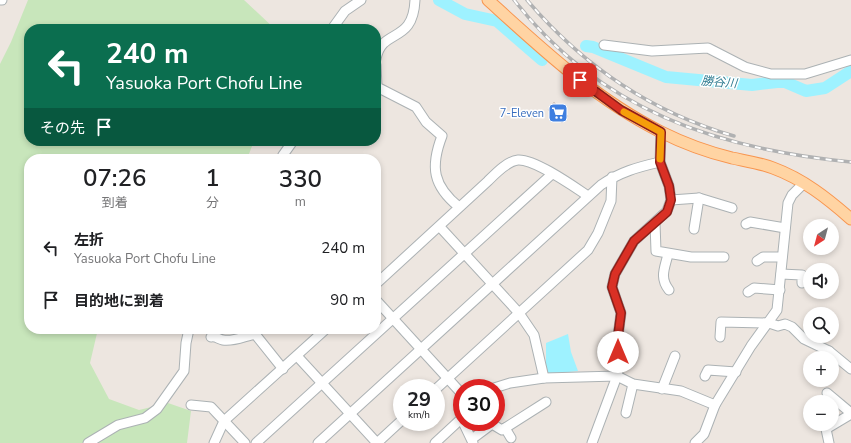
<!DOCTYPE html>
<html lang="ja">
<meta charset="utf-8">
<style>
:root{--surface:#fff;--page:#f6f6f6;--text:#202124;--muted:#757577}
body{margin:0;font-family:"Nunito Sans","Noto Sans JP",sans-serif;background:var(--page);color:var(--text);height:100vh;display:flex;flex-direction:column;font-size:15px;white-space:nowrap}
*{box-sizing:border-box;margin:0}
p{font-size:13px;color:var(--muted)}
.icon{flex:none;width:22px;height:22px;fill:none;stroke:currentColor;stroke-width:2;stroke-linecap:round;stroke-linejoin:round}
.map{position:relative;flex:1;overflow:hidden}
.side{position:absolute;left:24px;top:154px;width:357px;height:180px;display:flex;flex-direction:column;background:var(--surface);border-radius:16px;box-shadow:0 2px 6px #0003}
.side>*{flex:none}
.hud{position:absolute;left:24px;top:24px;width:357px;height:122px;border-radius:16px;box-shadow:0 2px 6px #0003;background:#0b6e4f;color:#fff;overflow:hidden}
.needle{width:26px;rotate:216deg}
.tools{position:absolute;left:803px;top:219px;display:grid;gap:8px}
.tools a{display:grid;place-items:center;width:36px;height:36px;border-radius:50%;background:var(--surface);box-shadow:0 2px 6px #0003;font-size:20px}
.speed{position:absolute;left:393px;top:379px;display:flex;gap:8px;font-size:20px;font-weight:700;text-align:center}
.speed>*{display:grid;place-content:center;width:52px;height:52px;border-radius:50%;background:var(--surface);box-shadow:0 2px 6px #0003;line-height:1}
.speed small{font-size:10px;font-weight:400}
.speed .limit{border:6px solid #d22;background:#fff;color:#111}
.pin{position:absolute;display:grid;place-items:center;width:34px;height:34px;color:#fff;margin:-17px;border-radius:8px;box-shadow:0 2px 6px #0006}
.me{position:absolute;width:44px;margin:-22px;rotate:0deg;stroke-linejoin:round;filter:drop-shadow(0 0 3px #0008)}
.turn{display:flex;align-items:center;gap:14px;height:84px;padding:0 16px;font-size:18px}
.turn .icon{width:52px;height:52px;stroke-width:2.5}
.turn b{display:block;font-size:28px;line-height:34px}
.then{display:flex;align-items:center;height:38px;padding:0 16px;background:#0003;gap:8px;font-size:15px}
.eta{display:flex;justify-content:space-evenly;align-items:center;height:68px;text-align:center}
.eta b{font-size:24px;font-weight:600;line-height:28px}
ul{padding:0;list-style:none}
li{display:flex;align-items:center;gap:12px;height:52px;padding:0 16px}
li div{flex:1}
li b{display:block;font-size:15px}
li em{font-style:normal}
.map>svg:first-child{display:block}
.green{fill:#c8e6bb}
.water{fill:#9ef2ff}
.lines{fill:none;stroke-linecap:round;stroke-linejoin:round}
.river{stroke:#9ef2ff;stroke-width:12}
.building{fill:#c8c1be;stroke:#d2c6bf}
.minor-casing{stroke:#acb2b4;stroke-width:11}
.major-casing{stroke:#f8954f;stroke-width:13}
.minor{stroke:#fff;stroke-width:9}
.major{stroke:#ffd4a3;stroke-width:11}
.rail-casing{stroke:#b0b1b2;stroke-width:3.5}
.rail{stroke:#fff;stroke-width:2;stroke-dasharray:6;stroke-linecap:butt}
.route-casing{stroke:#8d1f18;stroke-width:10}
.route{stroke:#d93025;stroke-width:7}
.slow{stroke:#f59e0b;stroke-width:7}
.labels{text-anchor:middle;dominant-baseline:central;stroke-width:3;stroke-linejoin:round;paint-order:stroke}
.shop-label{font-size:11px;fill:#366cbe;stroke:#fff;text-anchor:end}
.water-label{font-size:12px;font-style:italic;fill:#2f7c91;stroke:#fff}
</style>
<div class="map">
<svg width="851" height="443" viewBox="0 0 851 443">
<rect width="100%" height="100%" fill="#ede6e0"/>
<polygon class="green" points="28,0 244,0 275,29 29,29 29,141 254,141 247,159 29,159 29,329 98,329 90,363 109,399 139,410 168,403 191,411 187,443 0,443 0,64 11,42"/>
<polygon class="water" points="568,334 571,352 578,371 550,374 546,370 546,343"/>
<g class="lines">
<g class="river">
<polyline points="439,0 465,14 497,21 542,60"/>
<polyline points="586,46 593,47 666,77 752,85 777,82 785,82 806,91 825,88 851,71"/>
</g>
</g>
<polygon class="building" points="554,102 568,116 562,123 548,110"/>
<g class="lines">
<g class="minor-casing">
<g id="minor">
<polyline points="0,0 2,0"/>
<polyline points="332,29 345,11 361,0"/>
<polyline points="604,45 652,51 708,48 745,67 771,74 805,74 851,60"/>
<path d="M 376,59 C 382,27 413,45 415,0"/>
<path d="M 376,65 L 377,87 L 416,107 L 426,122 L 442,136 C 430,167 433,186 459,207"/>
<polyline points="281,159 283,155 293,141"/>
<polyline points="671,200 699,198 732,208"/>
<polyline points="655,223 656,251 691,257 724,257"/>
<polyline points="746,224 750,222 785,228"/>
<polyline points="440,227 519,313 534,335 544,378"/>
<polyline points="694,229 699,198"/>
<path d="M 668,254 C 665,268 659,277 669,290"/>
<polyline points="757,261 763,257 782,257"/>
<polyline points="781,274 802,275 802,283"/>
<path d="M 376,284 L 488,181 C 495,174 507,161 518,160 C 535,159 573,186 588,196"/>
<polyline points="748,292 754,288 780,290"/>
<polyline points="376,300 462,394"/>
<path d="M 211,337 C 216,336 218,339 223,340 C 233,342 245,336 255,334 L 283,369"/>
<polyline points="720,337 721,322 769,323 778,326 785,324 792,327 804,339 829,351"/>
<polyline points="297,356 377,443"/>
<polyline points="823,358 829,351 851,369"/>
<polyline points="705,376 708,370 736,372"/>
<polyline points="494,388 510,383 544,378 617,376 633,384 681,391 715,405"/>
<polyline points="436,389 588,250 598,233 611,201 612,177"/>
<polyline points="662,389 675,356"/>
<polyline points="827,393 851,413"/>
<polyline points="191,405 211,407 245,443"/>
<polyline points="626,413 633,384"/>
<polyline points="463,422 473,443"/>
<polyline points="505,428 511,438"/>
<polyline points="472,439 492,424 502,430 546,402"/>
<polyline points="88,443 118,425 145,418 157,409 184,371 186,343 189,329"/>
<polyline points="214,443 224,421 326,329"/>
<polyline points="256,443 552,174"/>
<path d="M 318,443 L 601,185 C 620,172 638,167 660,162"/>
<polyline points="377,443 402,420"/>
<polyline points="435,443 462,418"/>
<polyline points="592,443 617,376 619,365 618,336 621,313 612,287 615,274 634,241 667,211 671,200 669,186 660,162 661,132"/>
<polyline points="695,443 704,434 715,405 751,346 777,310 788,203 792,195 804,183"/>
<polyline points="829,443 826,429 851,414"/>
</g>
</g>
<g class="major-casing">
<path id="major" d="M 488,0 C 542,49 595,99 661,132 C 683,143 707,152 732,158 C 746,161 760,163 773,168 C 803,179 827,198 851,219"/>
</g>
<use href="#minor" class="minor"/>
<use href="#major" class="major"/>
<g class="rail-casing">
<g id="rail">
<path d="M 514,0 C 600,110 717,149 851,162"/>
<path d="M 527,0 C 583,66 651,112 734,136"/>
</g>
</g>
<use href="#rail" class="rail"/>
</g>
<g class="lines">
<g class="route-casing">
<polyline id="route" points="580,80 621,110 661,132 660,162 669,186 671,200 667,212 634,241 615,274 612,287 621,313 618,336 618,352"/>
</g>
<use href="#route" class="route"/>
<polyline class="slow" points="624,112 661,132 660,159"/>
</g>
<defs>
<g id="supermarket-square" transform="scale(1)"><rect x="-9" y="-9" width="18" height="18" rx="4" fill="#3f7fe0" stroke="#fff"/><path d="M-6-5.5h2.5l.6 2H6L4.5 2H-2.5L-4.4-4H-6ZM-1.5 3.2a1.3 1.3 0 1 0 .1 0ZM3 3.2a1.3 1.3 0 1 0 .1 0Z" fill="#fff"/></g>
</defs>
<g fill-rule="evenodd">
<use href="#supermarket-square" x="558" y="113"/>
</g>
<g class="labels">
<g class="shop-label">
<text x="544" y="113">7-Eleven</text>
</g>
<g class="water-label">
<text transform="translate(719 82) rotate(5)">勝谷川</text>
</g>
</g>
</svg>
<div class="tools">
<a><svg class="needle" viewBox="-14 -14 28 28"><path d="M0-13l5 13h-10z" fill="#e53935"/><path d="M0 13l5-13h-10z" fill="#757577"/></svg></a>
<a><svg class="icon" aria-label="sound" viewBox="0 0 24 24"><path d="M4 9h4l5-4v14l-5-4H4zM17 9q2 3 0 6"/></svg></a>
<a><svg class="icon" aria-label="search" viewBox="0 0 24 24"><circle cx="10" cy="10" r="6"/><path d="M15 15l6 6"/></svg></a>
<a>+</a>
<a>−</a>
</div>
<div class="speed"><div>29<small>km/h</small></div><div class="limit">30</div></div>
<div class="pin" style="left:580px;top:80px;background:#d93025"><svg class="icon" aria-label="arrive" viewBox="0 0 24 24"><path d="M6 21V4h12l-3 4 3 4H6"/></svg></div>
<svg class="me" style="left:618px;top:352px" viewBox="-20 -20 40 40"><circle r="19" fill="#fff"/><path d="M0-13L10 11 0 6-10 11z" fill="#d93025"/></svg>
<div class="hud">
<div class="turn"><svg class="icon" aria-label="left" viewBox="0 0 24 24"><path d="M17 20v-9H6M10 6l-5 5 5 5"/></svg><div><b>240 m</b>Yasuoka Port Chofu Line</div></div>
<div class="then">その先<svg class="icon" aria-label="arrive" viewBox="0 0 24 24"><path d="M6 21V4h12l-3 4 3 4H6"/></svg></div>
</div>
<section class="side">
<div class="eta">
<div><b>07:26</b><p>到着</p></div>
<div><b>1</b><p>分</p></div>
<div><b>330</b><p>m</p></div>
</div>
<ul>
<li><svg class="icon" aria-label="left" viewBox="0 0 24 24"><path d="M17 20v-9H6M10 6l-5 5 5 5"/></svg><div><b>左折</b><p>Yasuoka Port Chofu Line</p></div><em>240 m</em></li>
<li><svg class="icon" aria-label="arrive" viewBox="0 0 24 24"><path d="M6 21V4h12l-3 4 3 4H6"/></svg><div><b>目的地に到着</b></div><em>90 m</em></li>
</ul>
</section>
</div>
